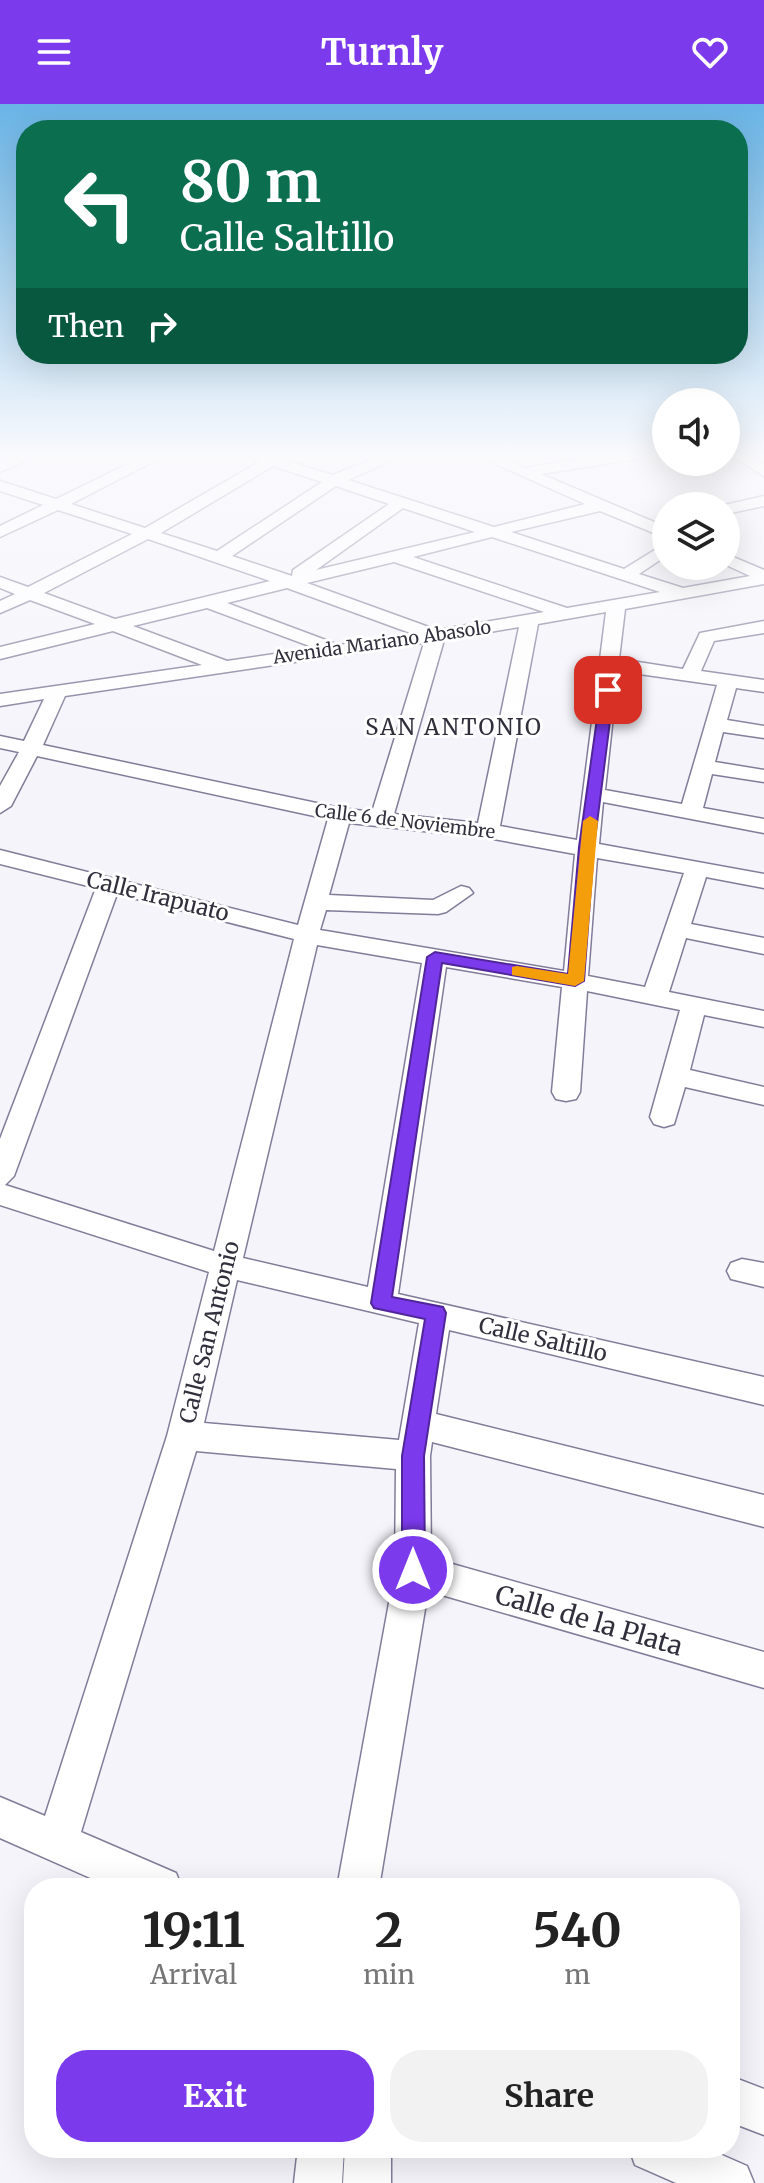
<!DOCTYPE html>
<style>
:root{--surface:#fff;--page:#f2f2f2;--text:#222;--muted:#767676;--accent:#7c3aed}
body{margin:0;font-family:Merriweather,serif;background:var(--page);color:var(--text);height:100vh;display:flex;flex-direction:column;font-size:30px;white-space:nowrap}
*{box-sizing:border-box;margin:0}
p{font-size:26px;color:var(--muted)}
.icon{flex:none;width:44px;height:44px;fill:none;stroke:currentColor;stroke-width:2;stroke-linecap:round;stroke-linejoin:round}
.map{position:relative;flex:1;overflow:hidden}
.side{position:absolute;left:24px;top:1774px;width:716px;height:280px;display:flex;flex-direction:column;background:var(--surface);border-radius:32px;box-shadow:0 8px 32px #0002}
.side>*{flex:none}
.banner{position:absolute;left:16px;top:16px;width:732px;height:244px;border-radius:32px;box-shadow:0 8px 32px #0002;background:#0b6e4f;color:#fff;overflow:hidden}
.tools{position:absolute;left:652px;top:284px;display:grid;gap:16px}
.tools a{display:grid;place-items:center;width:88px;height:88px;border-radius:50%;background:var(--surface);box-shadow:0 8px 32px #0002;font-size:40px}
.pin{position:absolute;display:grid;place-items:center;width:68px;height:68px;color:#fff;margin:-34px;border-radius:16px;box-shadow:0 4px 12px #0006}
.me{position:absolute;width:88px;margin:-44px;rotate:0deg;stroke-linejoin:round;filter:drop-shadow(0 0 6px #0008)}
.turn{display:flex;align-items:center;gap:28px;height:168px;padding:0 32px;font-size:36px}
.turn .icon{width:104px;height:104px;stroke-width:2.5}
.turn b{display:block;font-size:56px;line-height:68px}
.then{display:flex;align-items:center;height:76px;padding:0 32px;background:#0003;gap:16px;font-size:30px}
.eta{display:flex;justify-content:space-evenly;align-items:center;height:136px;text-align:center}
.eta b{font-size:48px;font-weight:700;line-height:56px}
.action{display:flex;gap:16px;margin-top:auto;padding:16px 32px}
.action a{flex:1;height:92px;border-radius:32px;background:var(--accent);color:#fff;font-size:32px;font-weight:700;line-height:92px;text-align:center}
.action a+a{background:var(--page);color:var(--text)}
header{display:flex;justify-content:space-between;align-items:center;height:104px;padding:0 32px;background:var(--accent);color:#fff;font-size:36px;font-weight:700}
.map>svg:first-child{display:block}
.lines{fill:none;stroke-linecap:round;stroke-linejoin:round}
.minor-casing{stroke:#827c99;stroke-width:3}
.minor{fill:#fff;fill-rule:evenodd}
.route{fill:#7c3aed;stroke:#51269a;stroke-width:2}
.slow{fill:#f59e0b}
.labels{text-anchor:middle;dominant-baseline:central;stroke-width:6;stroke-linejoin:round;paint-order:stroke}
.far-street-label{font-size:18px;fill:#312f3b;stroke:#fff}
.far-quarter-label{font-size:22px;letter-spacing:2px;fill:#312f3b;stroke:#fff}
.street-label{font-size:22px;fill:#312f3b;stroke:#fff}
.near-street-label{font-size:26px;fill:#312f3b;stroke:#fff}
</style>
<header><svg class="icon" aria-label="menu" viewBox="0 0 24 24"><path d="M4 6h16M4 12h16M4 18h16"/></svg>Turnly<svg class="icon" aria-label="heart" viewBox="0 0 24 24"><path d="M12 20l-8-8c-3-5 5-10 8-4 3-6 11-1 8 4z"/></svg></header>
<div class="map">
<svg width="764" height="2079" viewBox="0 0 764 2079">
<rect width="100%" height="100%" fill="#f5f4fb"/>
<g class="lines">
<g class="minor-casing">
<g id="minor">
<polygon points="22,349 43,349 0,368 0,358"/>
<path d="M 150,349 L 170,349 L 71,400 L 145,424 L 259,358 L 241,349 L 286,349 L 284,356 L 333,371 L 387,349 L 408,349 L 348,376 L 494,423 L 585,400 L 471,349 L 492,349 L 525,364 L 614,349 L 651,349 L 644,354 L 541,370 L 666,423 L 666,434 L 600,407 L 511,428 L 624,465 L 666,439 L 666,452 L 639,470 L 683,484 L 750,472 L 726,461 L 726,450 L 764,466 L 764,480 L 625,505 L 619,555 L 683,565 L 700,529 L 764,517 L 764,529 L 714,537 L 701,567 L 764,576 L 764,588 L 736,584 L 727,616 L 764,622 L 764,634 L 723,628 L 715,658 L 764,666 L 764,678 L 712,670 L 703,704 L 764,715 L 764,729 L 603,698 L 599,740 L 764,770 L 764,784 L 706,773 L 691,820 L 764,834 L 764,850 L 686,834 L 669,888 L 764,907 L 764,923 L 704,911 L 690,966 L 764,983 L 764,1001 L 685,983 L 674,1020 L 664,1023 L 654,1020 L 650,1013 L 680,906 L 587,887 L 580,988 L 576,995 L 566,997 L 556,995 L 552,988 L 562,883 L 446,863 L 398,1190 L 764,1273 L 764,1301 L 449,1226 L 436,1310 L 764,1391 L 764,1423 L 432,1338 L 430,1352 L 431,1454 L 764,1548 L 764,1584 L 428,1487 L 379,1784 L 337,1784 L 395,1466 L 396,1365 L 196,1347 L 81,1728 L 176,1769 L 182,1784 L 113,1784 L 0,1734 L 0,1693 L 45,1712 L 167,1332 L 209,1168 L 0,1101 L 0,1035 L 96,784 L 0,760 L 0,746 L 298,821 L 328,715 L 37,652 L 11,702 L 0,709 L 0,682 L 19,648 L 0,644 L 0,632 L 24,637 L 44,595 L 0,602 L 0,590 L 202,561 L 113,527 L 0,555 L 0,543 L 95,520 L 30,496 L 0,509 L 0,497 L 15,490 L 0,484 L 0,473 L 28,483 L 132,430 L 58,406 L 0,433 L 0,422 L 43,401 L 0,387 L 0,377 L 56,395 ZM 273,362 L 322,378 L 217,447 L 161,429 ZM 336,382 L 389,400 L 293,466 L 292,472 L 232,452 ZM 403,404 L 475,428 L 316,466 ZM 492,433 L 660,488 L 567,504 L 413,453 ZM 148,435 L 270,477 L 115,515 L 44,489 ZM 394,458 L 544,508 L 437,526 L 307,479 ZM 287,484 L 413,530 L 339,541 L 227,499 ZM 207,504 L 315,544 L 227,557 L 133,522 ZM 606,508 L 577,736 L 500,722 L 538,520 ZM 519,523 L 478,719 L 394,710 L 444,536 ZM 424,539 L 372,708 L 340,704 L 43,641 L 65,592 ZM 618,567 L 717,581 L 682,700 L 605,686 ZM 349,719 L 488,734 L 575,750 L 564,867 L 320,826 L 326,806 L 438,810 L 446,808 L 473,789 L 469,784 L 461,782 L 433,796 L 329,791 ZM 597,754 L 684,769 L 645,883 L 588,872 ZM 117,790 L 294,835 L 214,1147 L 5,1081 L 14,1072 ZM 317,841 L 422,859 L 368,1183 L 243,1154 ZM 237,1176 L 419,1219 L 399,1336 L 204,1319 Z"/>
<polygon points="727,349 745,349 764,360 764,372"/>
<polygon points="764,392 764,402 726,410 726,402 720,402"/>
<polygon points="742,1155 764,1159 764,1183 731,1175 727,1167 731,1159"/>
<polygon points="730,1972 764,1985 764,2031 730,2018"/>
<polygon points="298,2044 344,2044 342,2079 294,2079"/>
<polygon points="345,2044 391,2044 391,2079 343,2079"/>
<polygon points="629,2044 706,2044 747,2062 754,2079 676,2079 635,2061"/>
</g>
</g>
<use href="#minor" class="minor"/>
</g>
<linearGradient id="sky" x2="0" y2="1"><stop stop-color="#69b4e6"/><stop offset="0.55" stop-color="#fafafd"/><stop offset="1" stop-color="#fafafd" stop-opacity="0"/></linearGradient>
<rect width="764" height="640" fill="url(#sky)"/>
<polygon class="route" points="608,582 614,586 594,743 584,877 575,882 442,859 392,1193 443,1203 446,1209 424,1352 425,1466 422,1473 413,1476 405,1473 402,1466 402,1352 425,1215 374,1204 371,1199 427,853 435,848 568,870 579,743 601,586"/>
<polygon class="slow" points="590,712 598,717 584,877 575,882 512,871 512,863 517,862 568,870 583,717"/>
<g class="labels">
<g class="far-street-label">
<text transform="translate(382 538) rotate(-8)">Avenida Mariano Abasolo</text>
<text transform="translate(405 717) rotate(7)">Calle 6 de Noviembre</text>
</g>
<g class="far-quarter-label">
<text x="454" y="623">SAN ANTONIO</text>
</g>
<g class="street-label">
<text transform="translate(158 792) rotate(14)">Calle Irapuato</text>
<text transform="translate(209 1228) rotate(-76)">Calle San Antonio</text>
<text transform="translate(543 1235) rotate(13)">Calle Saltillo</text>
</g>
<g class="near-street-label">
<text transform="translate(589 1516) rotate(16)">Calle de la Plata</text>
</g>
</g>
</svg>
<div class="tools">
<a><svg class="icon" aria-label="sound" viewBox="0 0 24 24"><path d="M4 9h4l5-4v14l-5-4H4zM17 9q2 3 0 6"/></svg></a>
<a><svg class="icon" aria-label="layers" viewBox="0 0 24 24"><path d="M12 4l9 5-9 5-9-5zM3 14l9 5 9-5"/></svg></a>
</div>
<div class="pin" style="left:608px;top:586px;background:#d93025"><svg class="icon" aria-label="arrive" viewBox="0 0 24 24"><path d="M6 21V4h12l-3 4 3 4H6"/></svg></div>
<svg class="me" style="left:413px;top:1466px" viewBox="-20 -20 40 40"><circle r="17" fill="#7c3aed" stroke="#fff" stroke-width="3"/><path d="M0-11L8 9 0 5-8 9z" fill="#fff"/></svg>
<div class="banner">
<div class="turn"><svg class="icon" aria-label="left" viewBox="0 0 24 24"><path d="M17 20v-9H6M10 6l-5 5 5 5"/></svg><div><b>80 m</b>Calle Saltillo</div></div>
<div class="then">Then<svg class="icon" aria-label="right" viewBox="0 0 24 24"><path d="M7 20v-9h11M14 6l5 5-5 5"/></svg></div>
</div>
<section class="side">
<div class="eta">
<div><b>19:11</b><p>Arrival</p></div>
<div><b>2</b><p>min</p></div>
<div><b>540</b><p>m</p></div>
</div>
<div class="action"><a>Exit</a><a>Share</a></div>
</section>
</div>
